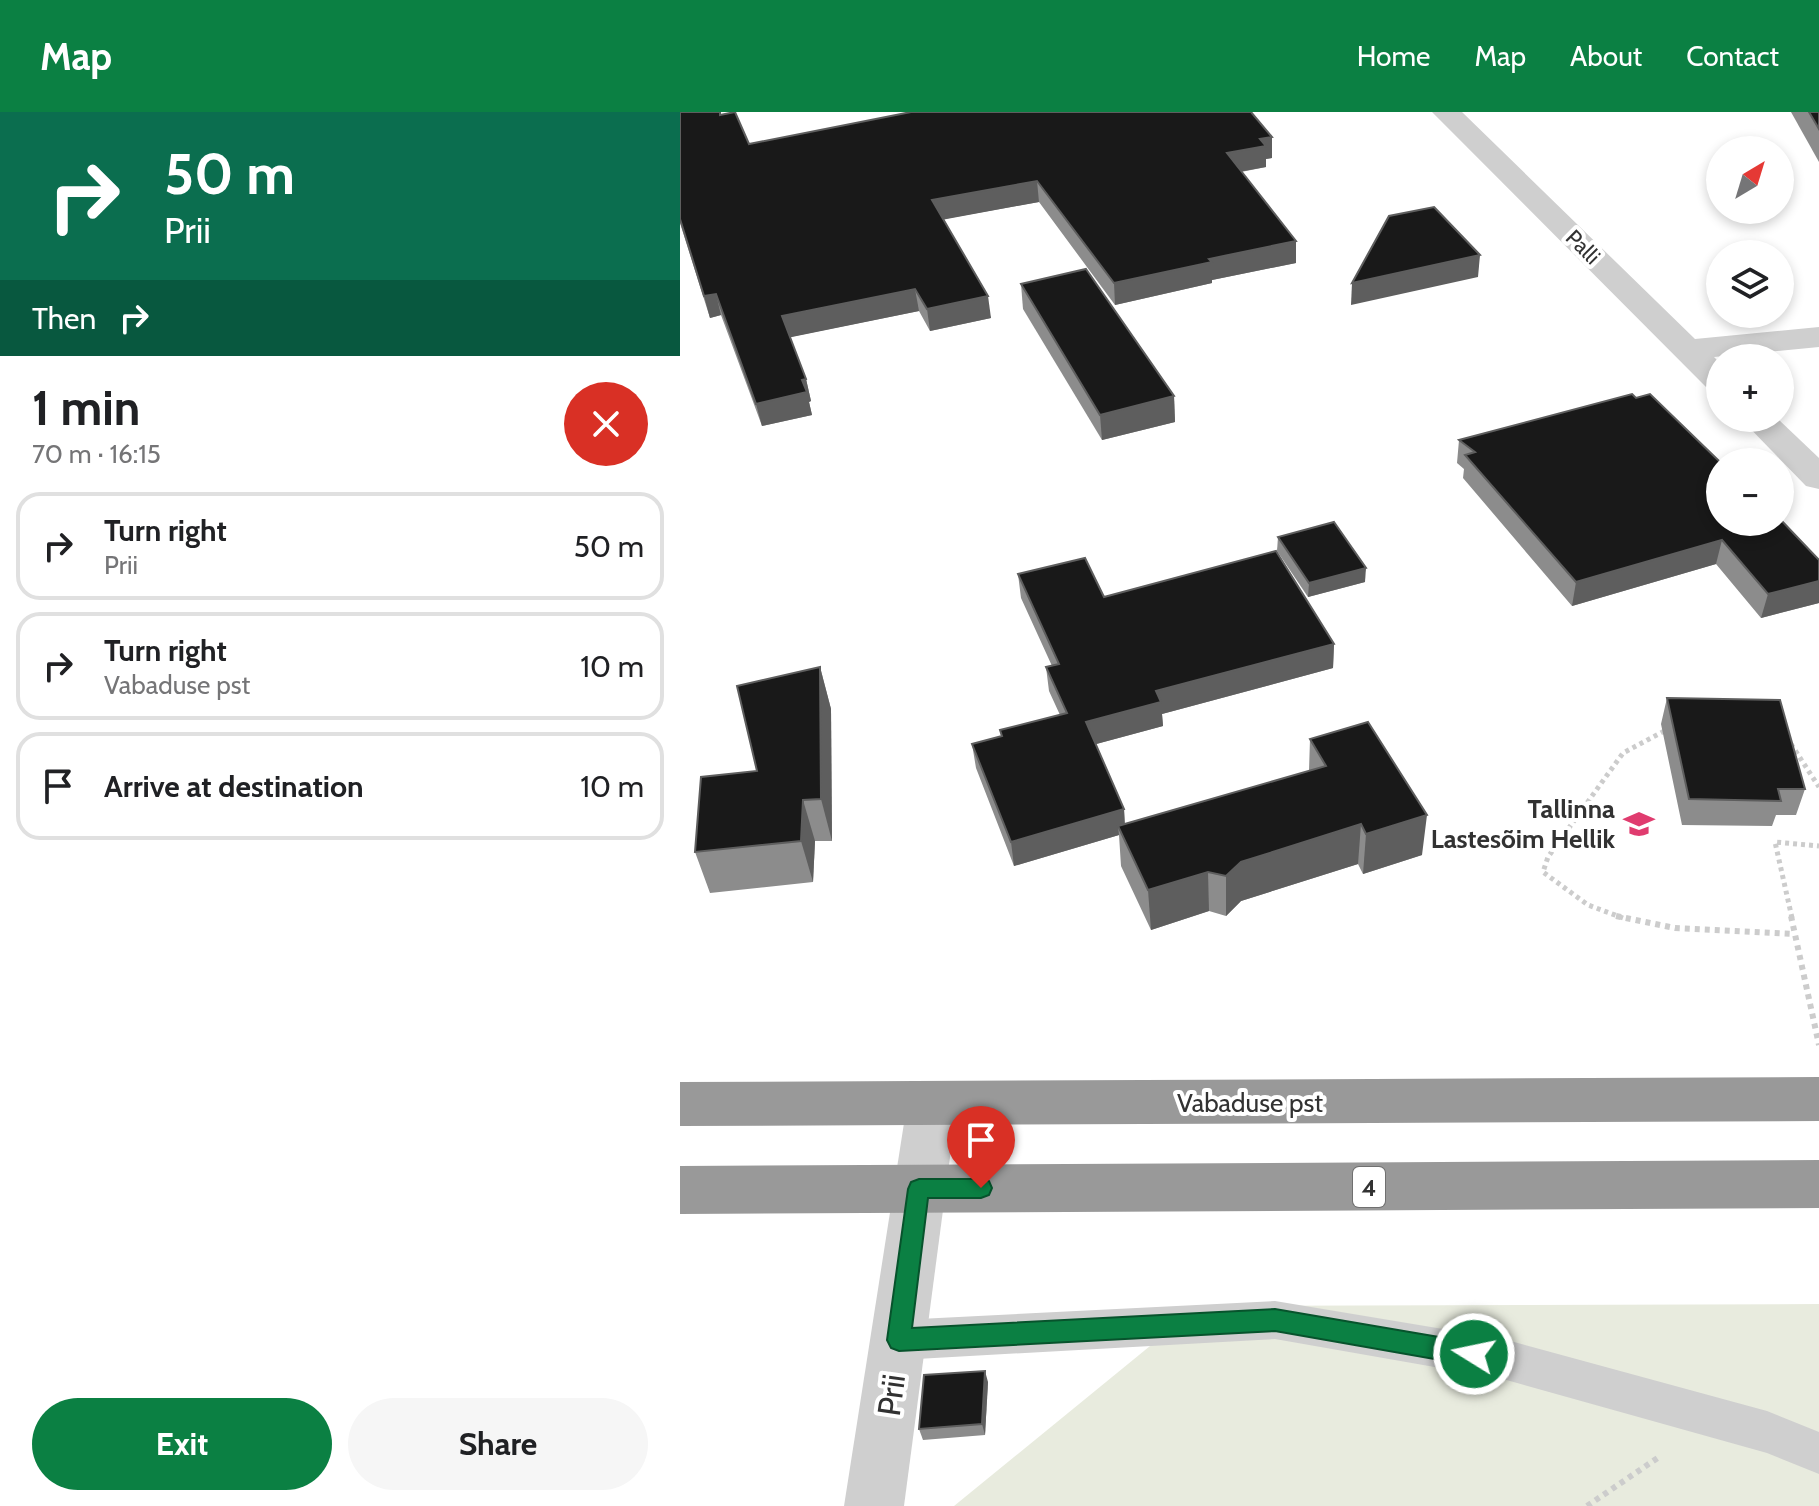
<!DOCTYPE html>
<meta charset="utf-8">
<style>
:root{--surface:#fff;--page:#f6f6f6;--text:#202124;--muted:#757577;--line:#e0e0e0;--accent:#0b8043}
body{margin:0;font-family:Cabin,sans-serif;background:var(--page);color:var(--text);height:100vh;display:flex;flex-direction:column;font-size:30px;white-space:nowrap}
*{box-sizing:border-box;margin:0}
p{font-size:26px;color:var(--muted)}
.icon{flex:none;width:44px;height:44px;fill:none;stroke:currentColor;stroke-width:2;stroke-linecap:round;stroke-linejoin:round}
.map{position:relative;flex:1;overflow:hidden}
.sheet{display:flex;flex-direction:column;background:var(--surface);width:680px}
.sheet>*{flex:none}
.hud{background:#0b6e4f;color:#fff;overflow:hidden}
.needle{width:52px;rotate:38deg}
.tools{position:absolute;left:1026px;top:24px;display:grid;gap:16px}
.tools a{display:grid;place-items:center;width:88px;height:88px;border-radius:50%;background:var(--surface);box-shadow:0 4px 12px #0003;font-size:40px}
.pin{position:absolute;display:grid;place-items:center;width:68px;height:68px;color:#fff;margin:-82px -34px;border-radius:50% 50% 50% 0;rotate:-45deg;box-shadow:0 0 8px #0007}
.pin .icon{rotate:45deg}
.me{position:absolute;width:88px;margin:-44px;rotate:280deg;stroke-linejoin:round;filter:drop-shadow(0 0 6px #0008)}
.turn{display:flex;align-items:center;gap:28px;height:168px;padding:0 32px;font-size:36px}
.turn .icon{width:104px;height:104px;stroke-width:2.5}
.turn b{display:block;font-size:56px;line-height:68px}
.then{display:flex;align-items:center;height:76px;padding:0 32px;background:#0003;gap:16px;font-size:30px}
.round{display:grid;place-items:center;flex:none;width:84px;height:84px;border-radius:42px;background:var(--page)}
.overview{display:flex;align-items:center;justify-content:space-between;height:136px;padding:0 32px}
h1{font-size:48px;font-weight:700;line-height:60px}
.cta{display:flex;gap:16px;margin-top:auto;padding:16px 32px}
.cta a{flex:1;height:92px;border-radius:48px;background:var(--accent);color:#fff;font-size:32px;font-weight:700;line-height:92px;text-align:center}
.cta a+a{background:var(--page);color:var(--text)}
ul{padding:0;list-style:none}
li{display:flex;align-items:center;gap:24px;height:108px;margin:0 16px 12px;padding:0 16px;border:4px solid var(--line);border-radius:24px}
li div{flex:1}
li b{display:block;font-size:30px}
li em{font-style:normal}
header{display:flex;align-items:center;gap:48px;box-sizing:border-box;height:112px;padding:0 40px;background:var(--accent);color:#fff}
header strong{font-size:38px}
nav{display:flex;gap:44px;margin-inline-start:auto;font-size:28px}
main{display:flex;flex:1;min-height:0}
.map>svg:first-child{display:block}
.green{fill:#e8ebde}
.lines{fill:none;stroke-linecap:round;stroke-linejoin:round}
.path-far1{stroke:#ccc;stroke-width:5;stroke-dasharray:4 4;stroke-linecap:butt}
.path{stroke:#ccc;stroke-width:6;stroke-dasharray:5 5;stroke-linecap:butt}
.lane{fill:#cfcfcf;fill-rule:evenodd}
.street{fill:#cfcfcf;fill-rule:evenodd}
.highway{fill:#999;fill-rule:evenodd}
.wall{fill:#8c8c8c}
.shaded-wall{fill:#5e5e5e}
.building{fill:#191919;stroke:#5e5e5e;stroke-width:2}
.route{fill:#0b8043;stroke:#07532c;stroke-width:2}
.labels{text-anchor:middle;dominant-baseline:central;stroke-width:8;stroke-linejoin:round;paint-order:stroke}
.far-street-label{font-size:22px;fill:#323232;stroke:#fff}
.shield{fill:#fff;stroke:#707070;stroke-width:2}
.shield-label{font-size:24px;font-weight:bold;fill:#323232}
.poi-label{font-size:26px;font-weight:bold;fill:#323232;stroke:#fff;text-anchor:end}
.street-label{font-size:26px;fill:#323232;stroke:#fff}
.near-street-label{font-size:32px;fill:#323232;stroke:#fff}
</style>
<header>
<strong>Map</strong>
<nav><a>Home</a><a>Map</a><a>About</a><a>Contact</a></nav>
</header>
<main>
<section class="sheet">
<div class="hud">
<div class="turn"><svg class="icon" aria-label="right" viewBox="0 0 24 24"><path d="M7 20v-9h11M14 6l5 5-5 5"/></svg><div><b>50 m</b>Prii</div></div>
<div class="then">Then<svg class="icon" aria-label="right" viewBox="0 0 24 24"><path d="M7 20v-9h11M14 6l5 5-5 5"/></svg></div>
</div>
<div class="overview"><div><h1>1 min</h1><p>70 m · 16:15</p></div><a class="round" style="background:#d93025;color:#fff"><svg class="icon" aria-label="close" viewBox="0 0 24 24"><path d="M6 6l12 12M18 6L6 18"/></svg></a></div>
<ul>
<li><svg class="icon" aria-label="right" viewBox="0 0 24 24"><path d="M7 20v-9h11M14 6l5 5-5 5"/></svg><div><b>Turn right</b><p>Prii</p></div><em>50 m</em></li>
<li><svg class="icon" aria-label="right" viewBox="0 0 24 24"><path d="M7 20v-9h11M14 6l5 5-5 5"/></svg><div><b>Turn right</b><p>Vabaduse pst</p></div><em>10 m</em></li>
<li><svg class="icon" aria-label="arrive" viewBox="0 0 24 24"><path d="M6 21V4h12l-3 4 3 4H6"/></svg><div><b>Arrive at destination</b></div><em>10 m</em></li>
</ul>
<div class="cta"><a>Exit</a><a>Share</a></div>
</section>
<div class="map">
<svg width="1139" height="1394" viewBox="0 0 1139 1394">
<rect width="100%" height="100%" fill="#fff"/>
<polygon class="green" points="1139,1192 1139,1394 274,1394 519,1194"/>
<g class="lines">
<g class="path-far1">
<polyline points="1111,632 1139,675"/>
<polyline points="943,806 908,793 863,760 868,745 943,641 988,617"/>
<polyline points="1112,806 1095,730 1139,734"/>
</g>
<g class="path">
<polyline points="936,804 995,816 1114,822"/>
<polyline points="1111,804 1139,933"/>
<polyline points="907,1394 979,1345"/>
</g>
<polygon class="lane" points="595,1189 823,1227 1087,1299 1139,1320 1139,1362 1087,1341 823,1267 595,1227 219,1248 204,1242 198,1228 204,1214 219,1208"/>
<g class="street">
<polygon points="752,0 782,0 1015,227 1139,215 1139,235 1034,245 1040,251 1040,280 1028,277"/>
<polygon points="1060,306 1097,306 1139,346 1139,377 1126,374"/>
<polygon points="252,970 270,977 277,992 224,1394 164,1394 227,992 234,977"/>
</g>
<g class="highway">
<polygon points="1139,965 1139,1009 0,1014 0,970"/>
<polygon points="1139,1048 1139,1096 0,1102 0,1054"/>
</g>
</g>
<g class="wall">
<polygon points="0,0 40,3 69,32 592,46 586,47 586,55 561,60 616,151 532,168 532,171 435,193 359,90 264,107 311,206 250,219 239,199 110,225 126,267 131,289 129,290 132,303 82,314 41,203 30,206 0,111"/>
<polygon points="1111,0 1139,0 1139,50"/>
<polygon points="341,172 494,284 495,310 422,328 343,197"/>
<polygon points="779,328 1139,448 1139,491 1081,506 1036,452 892,494 783,366 784,357 777,351"/>
<polygon points="598,425 685,470 628,485 597,439"/>
<polygon points="338,462 424,485 654,532 653,556 482,602 483,614 416,632 444,697 445,712 629,659 630,627 742,743 683,762 678,752 561,789 546,804 529,799 471,818 441,754 439,723 334,754 296,656 292,632 321,624 320,618 380,603 369,579 366,555 372,554 341,486"/>
<polygon points="140,555 151,597 152,729 135,729 133,770 30,781 15,740 77,659"/>
<polygon points="987,586 1125,677 1116,703 1096,703 1092,714 1002,713 981,612"/>
<polygon points="308,1270 305,1323 243,1328 239,1317"/>
</g>
<g class="shaded-wall">
<polygon points="592,25 592,46 586,47 586,55 547,62 547,41 580,27"/>
<polygon points="357,69 359,90 256,109 252,88"/>
<polygon points="616,129 616,151 532,168 532,171 435,193 434,171 529,147"/>
<polygon points="800,143 798,165 671,193 672,171"/>
<polygon points="235,177 239,199 107,226 102,204"/>
<polygon points="36,182 41,203 30,206 24,184"/>
<polygon points="308,184 311,206 250,219 247,197"/>
<polygon points="126,267 131,289 129,290 132,303 82,314 76,292 122,268"/>
<polygon points="494,284 495,310 422,328 420,303"/>
<polygon points="1042,428 1036,452 892,494 896,470"/>
<polygon points="686,456 685,470 628,485 629,471"/>
<polygon points="1139,469 1139,491 1081,506 1088,482"/>
<polygon points="654,532 653,556 482,602 483,614 409,634 406,610 476,579"/>
<polygon points="140,555 151,597 152,729 141,687"/>
<polygon points="123,688 135,729 133,770 121,729"/>
<polygon points="444,697 445,720 438,714 439,723 334,754 331,730"/>
<polygon points="747,703 742,743 683,762 686,722"/>
<polygon points="681,712 678,752 561,789 546,804 546,764 561,750"/>
<polygon points="528,760 529,799 471,818 468,778"/>
<polygon points="305,1259 308,1270 305,1323 302,1312"/>
</g>
<g class="building">
<polygon points="0,0 40,0 40,3 55,0 69,32 231,0 571,0 592,25 580,27 586,34 547,41 616,129 529,147 532,150 434,171 357,69 252,88 308,184 247,197 235,177 102,204 126,267 122,268 127,280 76,292 36,182 24,184 0,107"/>
<polygon points="1129,0 1139,0 1139,17"/>
<polygon points="754,95 800,143 672,171 709,104"/>
<polygon points="406,157 494,284 420,303 341,172"/>
<polygon points="952,282 956,286 970,282 1040,350 1040,410 1100,410 1100,407 1139,448 1139,469 1088,482 1042,428 896,470 785,343 795,340 779,328"/>
<polygon points="654,410 686,456 629,471 598,425"/>
<polygon points="596,439 654,532 476,579 481,590 406,610 444,697 331,730 292,632 322,624 320,618 387,601 366,555 379,552 338,462 405,446 424,485"/>
<polygon points="140,555 141,687 123,688 121,729 15,740 21,665 77,659 57,574"/>
<polygon points="987,586 1100,588 1125,677 1098,677 1101,689 1009,687"/>
<polygon points="688,610 747,703 686,722 681,712 561,750 546,764 528,760 468,778 438,714 646,654 630,627"/>
<polygon points="305,1259 302,1312 239,1317 244,1263"/>
</g>
<polygon class="route" points="239,1067 301,1067 309,1069 312,1076 309,1083 301,1086 248,1086 232,1216 595,1197 794,1231 802,1234 806,1242 802,1250 794,1254 595,1219 219,1239 211,1236 207,1228 228,1077 231,1070"/>
<defs>
<g id="school-bare" transform="scale(2.4)"><path d="M0-5L7-2L0 1L-7-2ZM-4 1L0 2.5L4 1V4Q0 6-4 4Z" fill="#e03c6f" stroke="#fff" stroke-width="2.5" paint-order="stroke"/></g>
</defs>
<g fill-rule="evenodd">
<use href="#school-bare" x="959" y="712"/>
</g>
<g class="labels">
<g class="far-street-label">
<text transform="translate(903 135) rotate(45)">Palli</text>
</g>
<rect class="shield" x="673" y="1055" width="32" height="40" rx="6"/>
<g class="shield-label">
<text x="689" y="1075">4</text>
</g>
<g class="poi-label">
<text x="935" y="697">Tallinna<tspan x="935" dy="30">Lastesõim Hellik</tspan></text>
</g>
<g class="street-label">
<text x="570" y="991">Vabaduse pst</text>
</g>
<g class="near-street-label">
<text transform="translate(211 1283) rotate(-82)">Prii</text>
</g>
</g>
</svg>
<div class="tools">
<a><svg class="needle" viewBox="-14 -14 28 28"><path d="M0-13l5 13h-10z" fill="#e53935"/><path d="M0 13l5-13h-10z" fill="#757577"/></svg></a>
<a><svg class="icon" aria-label="layers" viewBox="0 0 24 24"><path d="M12 4l9 5-9 5-9-5zM3 14l9 5 9-5"/></svg></a>
<a>+</a>
<a>−</a>
</div>
<div class="pin" style="left:301px;top:1076px;background:#d93025"><svg class="icon" aria-label="arrive" viewBox="0 0 24 24"><path d="M6 21V4h12l-3 4 3 4H6"/></svg></div>
<svg class="me" style="left:794px;top:1242px" viewBox="-20 -20 40 40"><circle r="17" fill="#0b8043" stroke="#fff" stroke-width="3"/><path d="M0-11L8 9 0 5-8 9z" fill="#fff"/></svg>
</div>
</main>
